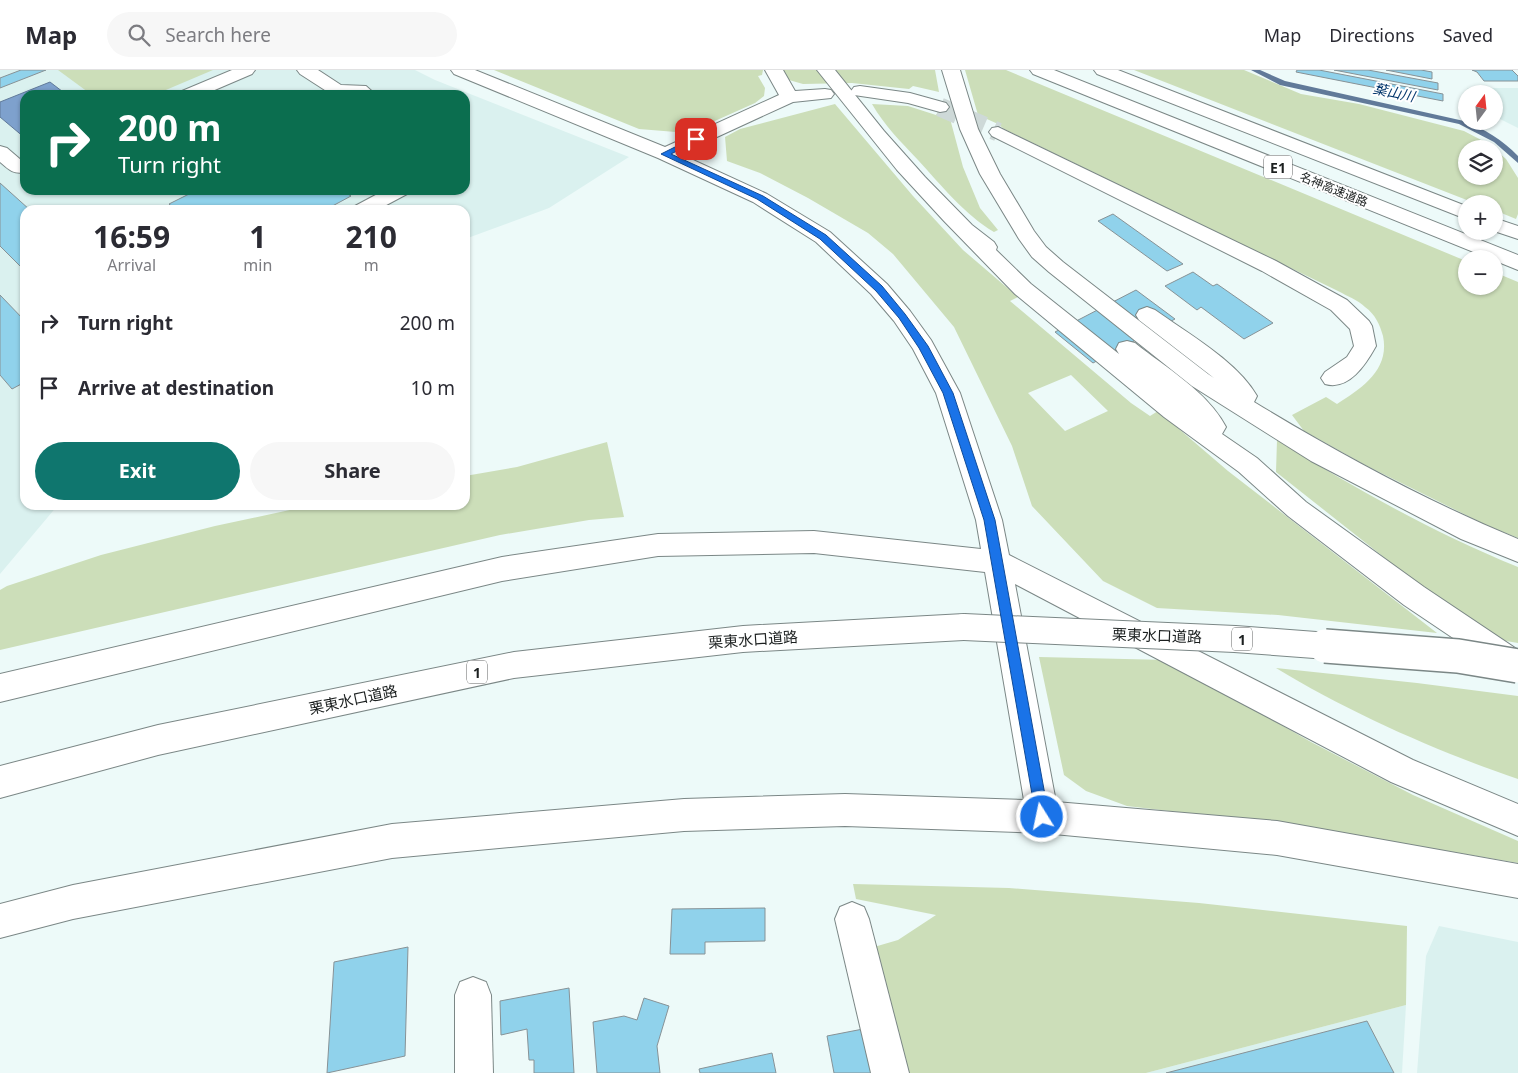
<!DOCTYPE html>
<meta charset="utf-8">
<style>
:root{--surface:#fff;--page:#f7f7f7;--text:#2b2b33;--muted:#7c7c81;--line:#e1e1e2;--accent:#0f766e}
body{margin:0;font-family:"Noto Sans","Noto Sans JP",sans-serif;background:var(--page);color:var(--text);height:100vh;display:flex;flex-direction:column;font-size:19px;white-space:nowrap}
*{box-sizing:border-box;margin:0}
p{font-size:16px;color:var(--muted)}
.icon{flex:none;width:28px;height:28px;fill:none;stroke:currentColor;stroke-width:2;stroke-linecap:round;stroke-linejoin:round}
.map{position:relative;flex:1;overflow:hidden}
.details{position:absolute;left:20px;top:135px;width:450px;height:305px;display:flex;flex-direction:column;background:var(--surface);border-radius:15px;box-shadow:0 1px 4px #0004}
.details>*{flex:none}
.banner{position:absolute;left:20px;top:20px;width:450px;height:105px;border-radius:15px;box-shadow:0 1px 4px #0004;background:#0b6e4f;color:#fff;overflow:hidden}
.needle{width:32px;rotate:15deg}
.tools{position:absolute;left:1458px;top:15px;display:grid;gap:10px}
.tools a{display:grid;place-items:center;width:45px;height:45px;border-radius:50%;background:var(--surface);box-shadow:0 1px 4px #0004;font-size:25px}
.pin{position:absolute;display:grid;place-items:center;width:42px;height:42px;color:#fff;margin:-21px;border-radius:10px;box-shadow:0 2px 8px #0006}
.me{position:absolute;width:55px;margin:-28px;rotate:350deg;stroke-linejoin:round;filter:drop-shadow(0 0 4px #0008)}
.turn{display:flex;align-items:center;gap:18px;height:105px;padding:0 15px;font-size:22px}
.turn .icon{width:65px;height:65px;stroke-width:2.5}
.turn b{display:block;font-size:35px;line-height:42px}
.eta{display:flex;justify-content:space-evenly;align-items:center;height:85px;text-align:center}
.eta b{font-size:30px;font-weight:700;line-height:35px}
.button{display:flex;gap:10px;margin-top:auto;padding:10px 15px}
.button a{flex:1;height:58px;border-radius:30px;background:var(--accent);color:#fff;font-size:20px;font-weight:700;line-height:58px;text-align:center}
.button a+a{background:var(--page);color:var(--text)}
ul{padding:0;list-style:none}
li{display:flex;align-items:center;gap:15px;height:65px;padding:0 15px}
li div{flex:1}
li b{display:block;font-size:19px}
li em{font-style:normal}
header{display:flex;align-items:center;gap:30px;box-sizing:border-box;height:70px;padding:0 25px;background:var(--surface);border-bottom:1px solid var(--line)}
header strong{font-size:24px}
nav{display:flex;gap:28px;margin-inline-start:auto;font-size:18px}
.search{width:350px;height:45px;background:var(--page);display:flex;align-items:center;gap:12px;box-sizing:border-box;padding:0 18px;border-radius:28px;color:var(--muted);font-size:19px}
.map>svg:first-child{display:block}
.built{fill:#daf1ef;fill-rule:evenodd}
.green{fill:#ccdeb9;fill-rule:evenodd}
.water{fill:#7ea1cd;stroke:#617a99}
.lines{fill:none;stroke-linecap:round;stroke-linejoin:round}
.stream{fill:#617a99;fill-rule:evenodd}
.building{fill:#90d2eb;stroke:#879296}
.minor-tunnel{stroke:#ced9d8;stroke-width:19;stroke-dasharray:19 10;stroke-linecap:butt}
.minor-casing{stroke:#7b8786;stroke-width:2}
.highway-casing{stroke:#7b8786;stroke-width:2}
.minor{fill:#fff;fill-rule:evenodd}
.highway{fill:#fff;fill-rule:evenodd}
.highway-bridge-far1-casing{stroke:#7b8786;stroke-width:28;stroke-linecap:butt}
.highway-bridge-casing{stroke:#7b8786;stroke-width:36;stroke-linecap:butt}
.highway-bridge-far1{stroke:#fff;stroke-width:26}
.highway-bridge{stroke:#fff;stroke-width:33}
.route{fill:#1a73e8;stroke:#114b97}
.labels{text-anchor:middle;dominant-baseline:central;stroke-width:4;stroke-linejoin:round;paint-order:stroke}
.far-street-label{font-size:12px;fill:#1c2020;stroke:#fff}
.far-water-label{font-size:14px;font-style:italic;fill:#04376c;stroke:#fff}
.shield{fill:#fff;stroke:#606363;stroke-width:1}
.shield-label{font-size:14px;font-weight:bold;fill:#1c2020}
.street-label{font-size:15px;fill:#1c2020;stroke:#fff}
</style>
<header>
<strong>Map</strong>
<div class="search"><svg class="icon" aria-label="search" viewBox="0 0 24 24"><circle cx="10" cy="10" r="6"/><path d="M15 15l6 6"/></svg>Search here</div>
<nav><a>Map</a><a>Directions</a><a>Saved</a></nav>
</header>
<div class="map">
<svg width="1518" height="1003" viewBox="0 0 1518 1003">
<rect width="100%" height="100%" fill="#edfaf9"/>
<g class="built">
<path d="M 0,0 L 415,0 L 435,10 L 629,87 L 549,138 L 465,169 L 465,140 L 25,140 L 25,435 L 58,435 L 0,504 ZM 25,25 L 465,25 L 465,120 L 25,120 Z"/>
<polygon points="1467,18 1518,18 1518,58 1494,46 1494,24 1471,24"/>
<polygon points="1439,856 1518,872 1518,1003 1417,1003 1426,886"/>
<polygon points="1406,935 1402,1003 1146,1003"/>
</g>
<g class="green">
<polygon points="58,0 213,0 154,25 92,25"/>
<polygon points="494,0 763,0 762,5 758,6 765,18 764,26 755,33 688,63 639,59"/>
<polygon points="780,0 935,0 939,22 913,16 909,19 852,13 803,14 789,10"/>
<path d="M 965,0 L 1006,0 L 1466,191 L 1466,216 L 1494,216 L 1494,202 L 1518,212 L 1518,468 L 1486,455 L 1367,396 L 1304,361 L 1292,345 L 1326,327 L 1337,334 C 1362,318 1390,300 1383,266 C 1380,255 1375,244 1365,237 C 1358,230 1347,226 1338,221 L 1004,59 L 998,54 L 978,45 Z"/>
<path d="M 1134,0 L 1244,0 L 1301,24 L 1359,34 L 1464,61 L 1487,73 L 1506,89 L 1518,108 L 1518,144 L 1516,149 L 1494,140 L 1494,134 L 1477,134 ZM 1466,79 L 1494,79 L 1494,106 L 1466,106 Z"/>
<path d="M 945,30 L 963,97 L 980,138 L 998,160 L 994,162 C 965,145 941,115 918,90 C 901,72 884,55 872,34 L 908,36 L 936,45 Z"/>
<path d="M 835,34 L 913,126 L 963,180 L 1018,227 L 1010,231 L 1131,333 L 1150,346 L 1158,341 L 1228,401 L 1437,563 L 1278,545 L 1157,538 L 1103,511 L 1032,436 L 1012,376 L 954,257 L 893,184 L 868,163 L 808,128 L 760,103 L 727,91 L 725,67 L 740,59 ZM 1071,305 L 1108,341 L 1065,361 L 1028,323 Z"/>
<path d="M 1277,370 C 1354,418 1434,463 1518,497 L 1518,573 L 1500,570 L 1419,515 L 1276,402 Z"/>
<polygon points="607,372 624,447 589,450 500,465 0,580 0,520 7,516 101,485 215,456 313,435 465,435 465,406 517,397"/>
<polygon points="1039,587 1168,590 1311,672 1413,725 1518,771 1518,793 1312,758 1127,736 1086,721 1064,705"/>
<path d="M 1276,598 L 1417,613 L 1518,626 L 1518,709 C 1438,682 1348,642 1276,598 Z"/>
<polygon points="853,814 1009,818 1199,833 1407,856 1406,935 1146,1003 906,1003 874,877 898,870 936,845 856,829"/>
</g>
<polygon class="water" points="50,12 67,25 25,25 25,68 0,47 0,32"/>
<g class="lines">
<path class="stream" d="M 1251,0 L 1260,0 L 1285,11 L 1464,51 C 1484,59 1503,70 1518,86 L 1518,93 L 1494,72 L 1459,54 L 1280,15 Z"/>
</g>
<g class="building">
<polygon points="21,0 46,0 0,18 0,8"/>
<polygon points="1297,0 1319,0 1443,24 1443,31 1296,2"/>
<polygon points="1334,0 1368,0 1438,13 1438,20"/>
<polygon points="1386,0 1421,0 1432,2 1432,9"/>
<polygon points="1472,0 1512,0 1518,6 1518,11 1484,11 1477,2"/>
<polygon points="0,113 30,140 25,140 25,201 0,176"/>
<polygon points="197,120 341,120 351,126 325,140 176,140 169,134"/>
<polygon points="1113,144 1183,194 1167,201 1098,151"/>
<polygon points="1193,202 1213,216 1217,214 1273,253 1244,269 1201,237 1197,240 1165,216"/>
<polygon points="1136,220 1175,249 1093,293 1055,262"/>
<polygon points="0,225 25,251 25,312 12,319 0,305"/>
<polygon points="765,838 765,871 705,872 705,884 670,884 672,839"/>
<polygon points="408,877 405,986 327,1003 334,892"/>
<polygon points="569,918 574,1003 534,1003 534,990 529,990 527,959 501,965 500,931"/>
<polygon points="644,928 669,936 657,976 660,1003 597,1003 593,952 624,946 637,950"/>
<polygon points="1367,951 1394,1003 1166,1003"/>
<polygon points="863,959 872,1003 834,1003 827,966"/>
<polygon points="772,983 776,1003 700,1003 699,999"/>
</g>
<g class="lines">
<polyline class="minor-tunnel" points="940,37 998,62"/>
<g class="minor-casing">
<g id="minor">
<polygon points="232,0 255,0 252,4 203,25 179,25 182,21"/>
<polygon points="297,0 318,0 341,15 366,16 376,25 331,24 300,4"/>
<polygon points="451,0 475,0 665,77 779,25 765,0 783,0 795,21 825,19 831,20 834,24 831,28 793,32 680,84 767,124 830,162 887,214 910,241 931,270 960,323 1002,450 1009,485 1413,690 1518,734 1518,766 1391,712 1015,514 1056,732 1277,751 1518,794 1518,828 1277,785 1043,763 845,756 684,761 392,788 73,849 0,868 0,834 73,815 392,754 684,729 845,724 1024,730 985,502 814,483 658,486 502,511 0,632 0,604 502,487 658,464 814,461 981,479 976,450 936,323 913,279 894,251 871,224 816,172 753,132 658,88 454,4"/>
<polygon points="860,16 910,23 946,33 949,37 946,41 940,42 908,33 854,25 851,21 854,17"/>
<path d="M 998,57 L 1276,191 L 1347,230 L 1369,251 L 1372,256 L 1376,276 C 1366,294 1349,321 1325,314 L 1321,308 L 1325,302 L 1347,287 L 1354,276 L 1350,259 L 1331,240 L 1262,201 L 992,66 L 989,62 L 992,58 Z"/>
<path d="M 0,76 L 7,78 L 21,90 L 25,89 L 25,102 C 14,105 8,99 0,92 Z"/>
<polygon points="385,120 410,120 407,124 377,140 352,140 355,136"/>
<polygon points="852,832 864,837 869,849 909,1003 871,1003 835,849 840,837"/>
<polygon points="473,907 486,912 491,925 493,1003 455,1003 455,925 460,912"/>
</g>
</g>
<g class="highway-casing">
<g id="highway">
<path d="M 817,0 L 835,0 L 884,61 L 925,107 L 972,155 L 994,172 L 997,177 L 996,180 L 1031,214 L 1119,284 L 1116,279 L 1119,273 L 1127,271 L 1135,273 C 1166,298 1207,321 1226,357 L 1222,364 L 1257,388 L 1306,432 L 1424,517 L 1518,580 L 1518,606 L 1515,607 L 1505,603 L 1404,535 L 1288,446 L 1239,402 L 1164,347 L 1015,224 L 944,151 L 897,100 Z"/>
<path d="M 942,0 L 960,0 L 978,59 L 1000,104 L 1034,161 L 1046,177 L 1063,192 L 1208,304 L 1214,308 L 1139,250 L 1136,245 L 1139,240 L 1147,237 L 1155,240 C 1187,263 1237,291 1257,326 L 1254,332 C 1338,383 1426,431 1518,469 L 1518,492 L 1461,469 L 1311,391 L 1192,316 L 1049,202 L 1032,187 L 1019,169 L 980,104 L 960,59 Z"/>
<polygon points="1030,0 1054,0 1518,185 1518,200 1033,4"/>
<polygon points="1094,0 1118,0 1466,136 1466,149 1097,4"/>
<polygon points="1494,148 1518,156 1518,169 1494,161"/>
<polygon points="964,544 974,548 978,557 974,566 964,570 743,582 514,608 158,685 0,728 0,696 158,655 514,582 743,556"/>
</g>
</g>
<use href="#minor" class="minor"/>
<use href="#highway" class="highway"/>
<g class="highway-bridge-far1-casing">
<polyline id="highway-bridge-far1" points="964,557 1235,569 1342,577"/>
</g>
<g class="highway-bridge-casing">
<polyline id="highway-bridge" points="1325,576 1458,586 1518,596"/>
</g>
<use href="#highway-bridge-far1" class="highway-bridge-far1"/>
<use href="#highway-bridge" class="highway-bridge"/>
</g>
<polygon class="route" points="693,68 700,69 671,84 763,126 826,165 882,216 905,244 928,276 953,323 995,450 1049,747 1047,752 1042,754 1038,752 1036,747 984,450 943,323 919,278 899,248 876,221 820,169 757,129 661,84"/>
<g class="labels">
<g class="far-street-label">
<text transform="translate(1334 119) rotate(22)">名神高速道路</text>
</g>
<g class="far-water-label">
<text transform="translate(1394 22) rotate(12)">葉山川</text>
</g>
<g class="shield">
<rect x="1264" y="85.5" width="28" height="23" rx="4"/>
<rect x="1232" y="557.5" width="20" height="23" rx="4"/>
<rect x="467" y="590.5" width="20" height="23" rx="4"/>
</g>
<g class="shield-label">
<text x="1278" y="97">E1</text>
<text x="1242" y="569">1</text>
<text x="477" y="602">1</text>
</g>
<g class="street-label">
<text transform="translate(1157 565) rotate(2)">栗東水口道路</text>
<text transform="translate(753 569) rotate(-4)">栗東水口道路</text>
<text transform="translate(353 629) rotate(-12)">栗東水口道路</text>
</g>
</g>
</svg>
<div class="tools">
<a><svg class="needle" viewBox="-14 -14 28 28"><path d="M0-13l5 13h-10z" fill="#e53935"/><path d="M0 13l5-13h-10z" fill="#7c7c81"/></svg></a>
<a><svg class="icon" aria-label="layers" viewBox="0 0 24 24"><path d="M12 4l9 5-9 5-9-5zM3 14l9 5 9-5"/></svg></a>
<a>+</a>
<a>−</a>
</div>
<div class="pin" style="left:696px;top:69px;background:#d93025"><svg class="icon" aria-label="arrive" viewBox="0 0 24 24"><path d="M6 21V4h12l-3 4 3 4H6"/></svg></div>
<svg class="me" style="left:1042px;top:747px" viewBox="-20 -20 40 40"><circle r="17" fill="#1a73e8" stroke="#fff" stroke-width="3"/><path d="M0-11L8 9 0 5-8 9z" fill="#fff"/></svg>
<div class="banner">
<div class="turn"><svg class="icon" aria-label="right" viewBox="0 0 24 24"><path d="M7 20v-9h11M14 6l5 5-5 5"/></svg><div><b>200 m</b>Turn right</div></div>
</div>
<section class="details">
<div class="eta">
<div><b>16:59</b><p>Arrival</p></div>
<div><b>1</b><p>min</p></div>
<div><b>210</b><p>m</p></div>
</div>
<ul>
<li><svg class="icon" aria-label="right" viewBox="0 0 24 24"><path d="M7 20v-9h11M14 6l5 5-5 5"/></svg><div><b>Turn right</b></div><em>200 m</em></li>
<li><svg class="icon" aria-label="arrive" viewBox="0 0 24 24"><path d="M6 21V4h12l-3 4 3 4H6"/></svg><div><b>Arrive at destination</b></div><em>10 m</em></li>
</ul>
<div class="button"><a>Exit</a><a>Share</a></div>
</section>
</div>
